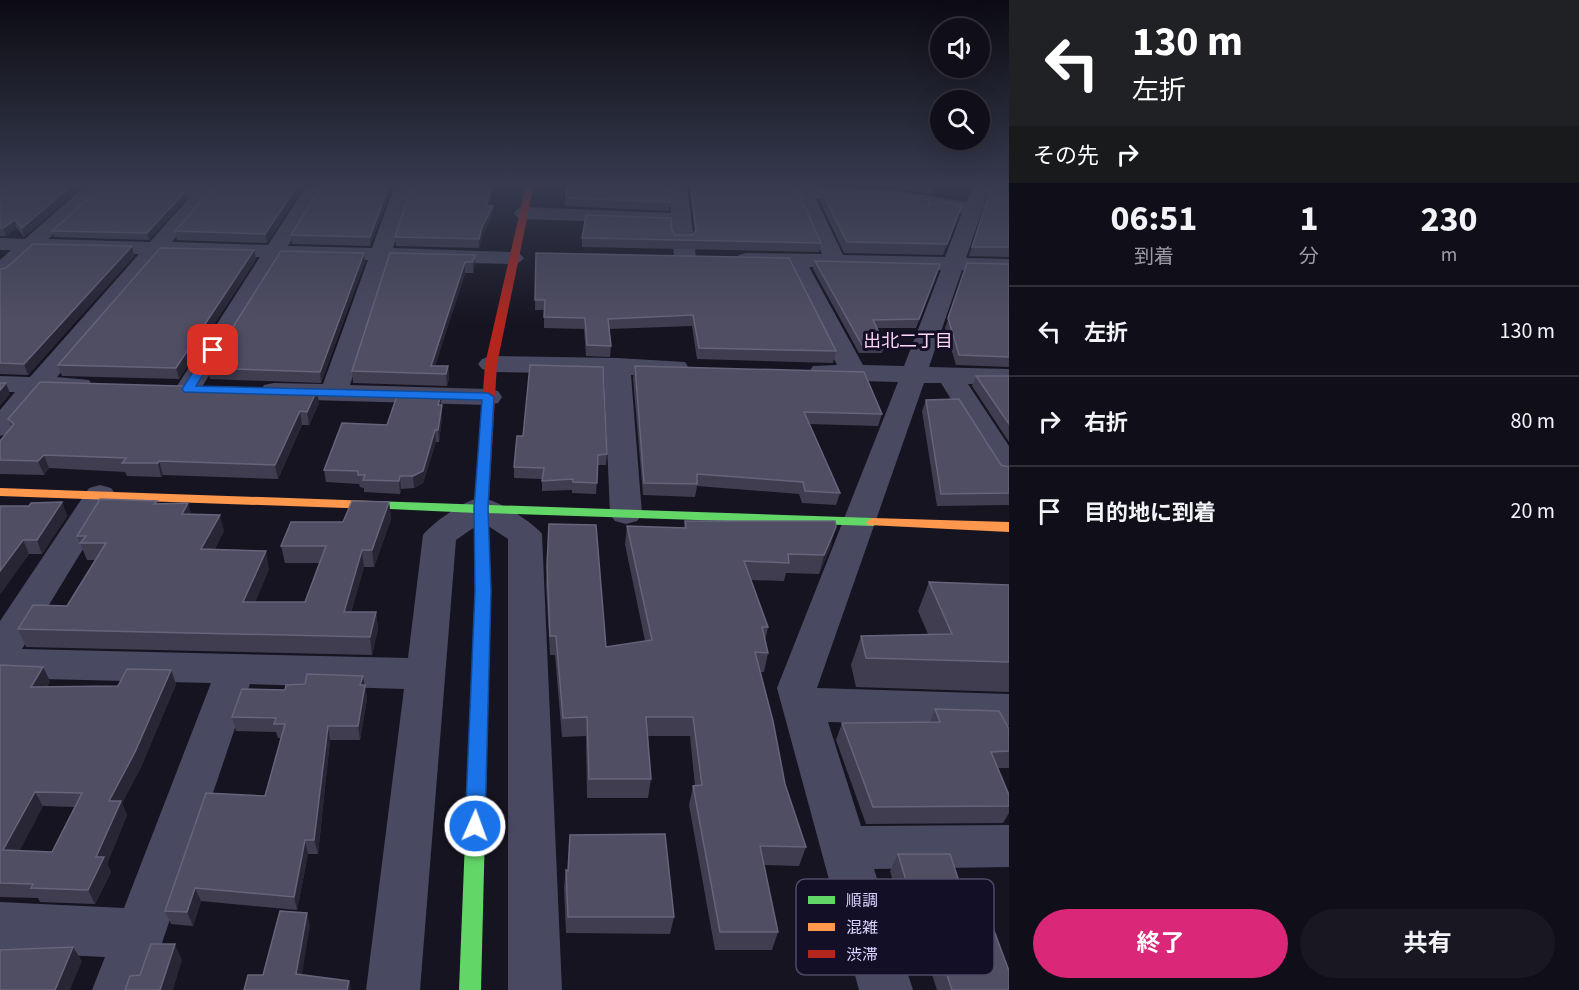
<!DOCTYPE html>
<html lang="ja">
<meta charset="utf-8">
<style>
:root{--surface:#100f19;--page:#191822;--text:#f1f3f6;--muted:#9c9ca2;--line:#302f38;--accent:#db2777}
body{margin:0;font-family:"Source Sans 3","Noto Sans JP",sans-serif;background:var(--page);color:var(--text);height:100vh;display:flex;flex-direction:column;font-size:22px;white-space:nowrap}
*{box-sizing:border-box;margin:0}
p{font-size:20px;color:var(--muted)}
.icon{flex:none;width:33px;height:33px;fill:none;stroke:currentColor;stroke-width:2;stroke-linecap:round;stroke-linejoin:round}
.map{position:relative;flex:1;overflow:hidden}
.panel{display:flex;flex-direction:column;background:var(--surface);width:570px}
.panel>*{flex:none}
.banner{background:#202124;color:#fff;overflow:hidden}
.controls{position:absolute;left:930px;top:18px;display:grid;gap:12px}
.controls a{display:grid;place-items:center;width:60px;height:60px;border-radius:50%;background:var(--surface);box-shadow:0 6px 24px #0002,0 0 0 2px var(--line);font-size:30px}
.pin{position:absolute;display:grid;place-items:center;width:51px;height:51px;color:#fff;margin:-26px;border-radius:12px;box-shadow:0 3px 9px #0006}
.me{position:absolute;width:66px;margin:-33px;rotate:2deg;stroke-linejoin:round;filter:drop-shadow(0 0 4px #0008)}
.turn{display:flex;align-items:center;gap:21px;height:126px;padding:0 24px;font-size:27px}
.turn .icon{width:78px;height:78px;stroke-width:2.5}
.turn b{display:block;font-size:42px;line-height:51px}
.then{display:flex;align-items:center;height:57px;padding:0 24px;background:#0003;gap:12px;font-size:22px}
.eta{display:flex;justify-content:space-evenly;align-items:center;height:102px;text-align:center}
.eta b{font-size:36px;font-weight:700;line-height:42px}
.cta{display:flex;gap:12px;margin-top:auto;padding:12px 24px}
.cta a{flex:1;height:69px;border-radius:36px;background:var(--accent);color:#fff;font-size:24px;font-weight:700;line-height:69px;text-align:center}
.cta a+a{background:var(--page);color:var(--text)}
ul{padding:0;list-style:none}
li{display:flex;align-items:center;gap:18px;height:90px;padding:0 24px;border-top:2px solid var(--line)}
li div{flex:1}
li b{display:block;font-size:22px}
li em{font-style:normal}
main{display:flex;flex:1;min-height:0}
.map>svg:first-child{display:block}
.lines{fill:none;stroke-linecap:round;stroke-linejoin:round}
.street{fill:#4a4962;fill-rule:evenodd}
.fast{fill:#63d668;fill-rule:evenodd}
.slow{fill:#ff974d;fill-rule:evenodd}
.jam{fill:#b3261e;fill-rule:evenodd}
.wall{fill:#403d50;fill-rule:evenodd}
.shaded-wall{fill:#282635}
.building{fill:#504e63;stroke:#66637b;stroke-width:1.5;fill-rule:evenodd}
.route{fill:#1a73e8;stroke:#114b97;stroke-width:1.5}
.labels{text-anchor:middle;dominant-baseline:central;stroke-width:6;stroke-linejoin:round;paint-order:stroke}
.far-neighbourhood-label{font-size:18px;fill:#ffd6f0;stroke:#130f26}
.key{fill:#130f26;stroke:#4e4a67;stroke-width:1.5}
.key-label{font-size:16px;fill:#d9d4ff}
</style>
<main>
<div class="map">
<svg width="1009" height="990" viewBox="0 0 1009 990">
<rect width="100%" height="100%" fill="#161421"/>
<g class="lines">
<g class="street">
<path d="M 86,185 L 220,185 L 172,242 L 268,245 L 307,185 L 325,185 L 288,246 L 372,248 L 395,185 L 413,185 L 393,248 L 513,252 L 520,254 L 524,258 L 520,262 L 513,264 L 389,261 L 350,385 L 488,389 L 498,391 L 502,397 L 498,403 L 488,405 L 274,399 L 264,397 L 261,391 L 264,385 L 274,383 L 323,384 L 368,260 L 281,258 L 197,395 L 188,397 L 179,395 L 175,389 L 260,257 L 161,255 L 57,377 L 89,380 L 93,386 L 89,392 L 80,394 L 44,393 L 10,433 L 0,436 L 0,410 L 15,392 L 0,392 L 0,376 L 30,377 L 139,254 L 35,251 L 8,276 L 0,278 L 0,260 L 11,250 L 0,250 L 0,238 L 25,239 ZM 95,197 L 190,197 L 150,242 L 48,239 Z"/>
<polygon points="669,185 687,185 696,258 692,262 685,264 678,262 674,258 672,224 524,219 517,217 514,213 517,209 524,207 671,213"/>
<path d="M 792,185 L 893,190 L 966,202 L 973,185 L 991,185 L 966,258 L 1009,259 L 1009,271 L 962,270 L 929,367 L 1009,369 L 1009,385 L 968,384 L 1009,446 L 1009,478 L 998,475 L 941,383 L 924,383 L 817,688 L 1009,694 L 1009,726 L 828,722 L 861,826 L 1009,825 L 1009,867 L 874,869 L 913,990 L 859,990 L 777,688 L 898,382 L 822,380 L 813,378 L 809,372 L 813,366 L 837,365 L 788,266 L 739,263 L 735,259 L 739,255 L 746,253 L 822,254 ZM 816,199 L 893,202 L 962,213 L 945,257 L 843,255 ZM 809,267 L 941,270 L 904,366 L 863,365 Z"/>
<polygon points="491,356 617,358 685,362 689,368 685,374 676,376 631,375 642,514 637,521 626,524 615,521 610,514 604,374 491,372 482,369 478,364 482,359"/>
<path d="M 100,485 L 111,488 L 116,495 L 22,649 L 408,658 L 423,535 C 431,524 468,497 482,498 C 496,499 534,523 542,534 L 562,990 L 508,990 L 508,539 L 482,522 L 456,540 L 420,990 L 366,990 L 404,689 L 250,684 L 146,990 L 92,990 L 105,957 L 0,952 L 0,902 L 124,908 L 211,683 L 0,678 L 0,621 L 89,488 Z"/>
</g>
<polygon class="fast" points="373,501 873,518 880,522 873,526 486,513 491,591 481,990 459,990 475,591 474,516 476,513 368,508 366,505 368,502"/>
<g class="slow">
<polygon points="0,488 373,501 380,505 373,509 0,496"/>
<polygon points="873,518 1009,522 1009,532 868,525 866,522"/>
</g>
<polygon class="jam" points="526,185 534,185 497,364 488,516 481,520 474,516 485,364"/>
</g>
<g class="wall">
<polygon points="0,185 83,185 24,237 17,228 6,236 0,236"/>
<polygon points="304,185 267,243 177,240 175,231"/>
<polygon points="393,185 370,246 292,244 291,235"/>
<polygon points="412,185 494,185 488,206 493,214 482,236 479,248 396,246 395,237"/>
<polygon points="566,185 670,202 669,211 565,206"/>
<polygon points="689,185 795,185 821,243 819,252 582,247 582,238 693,235 695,233"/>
<polygon points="898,185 935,185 932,194 898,189"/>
<polygon points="992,185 1009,185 1009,257 969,256"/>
<polygon points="822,192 928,205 962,205 943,255 844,253 820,201"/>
<polygon points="184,193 185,199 149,240 54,237 52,231"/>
<polygon points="132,246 134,256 28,375 0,374 0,269"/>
<polygon points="254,250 256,259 179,379 62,376 58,365"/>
<polygon points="364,253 365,262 321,383 210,379 207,368"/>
<polygon points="390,253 475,255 475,265 473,273 465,273 435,366 448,366 449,378 447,386 353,383 352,371"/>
<polygon points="536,253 836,351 833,363 697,359 692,326 609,329 611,346 610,357 586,356 584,329 544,328 544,310 535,310"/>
<polygon points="815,261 938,272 916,328 877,328 885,345 882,353 859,353 813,269"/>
<polygon points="967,263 1009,264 1009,367 956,365 945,328"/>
<polygon points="635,366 882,414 878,426 809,424 840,493 836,505 802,503 799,494 697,486 695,497 643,495 633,378"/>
<polygon points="976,376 1009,376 1009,442 972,386"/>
<polygon points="441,394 442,417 439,442 436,442 423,483 414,488 401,489 400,494 364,492 364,488 360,487 359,484 326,482 324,470 387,425"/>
<polygon points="926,400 1001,465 1009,467 1009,505 937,506 922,411"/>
<polygon points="319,403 309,425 302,425 278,479 163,475 161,477 127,476 125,472 49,468 44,475 0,474 0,441 11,427 8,419"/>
<polygon points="517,436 607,454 606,465 598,465 596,494 572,493 572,490 542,491 542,479 514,478 514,467"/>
<polygon points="157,501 158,504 191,514 224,531 214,550 269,569 255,602 305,602 320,563 285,563 281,546 343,522 389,502 391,519 374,567 364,567 351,612 376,612 378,629 372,655 26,647 18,629 67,606 96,560 87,560 77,536"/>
<polygon points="62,502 67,516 42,554 29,554 0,594 29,506"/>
<polygon points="685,521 831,546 819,574 786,573 784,581 751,580 768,627 765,641 768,653 764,672 760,672 785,784 806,847 799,866 764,865 778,932 772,950 715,950 689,805 693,786 695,786 690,736 648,736 651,779 648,798 587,798 586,736 562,737 555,655 550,655 546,584 549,524 606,647 645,641 625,544 627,526 684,528"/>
<polygon points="929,582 1009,585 1009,692 856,687 851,665 861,636 928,634 918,611"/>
<path d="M 0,665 L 50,681 L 47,687 L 118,686 L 171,670 L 176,684 L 141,767 L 122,803 L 127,815 L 107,864 L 111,872 L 95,904 L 40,902 L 38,898 L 0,897 ZM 43,806 L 75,807 L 52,852 L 19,851 Z"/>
<polygon points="365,685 367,699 360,740 330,740 318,854 308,854 297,910 201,901 193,926 171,924 165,911 265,796 281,738 278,738 276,732 236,731 232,717 285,690"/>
<polygon points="935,709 1009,729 1009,768 998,768 1009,795 1009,813 1003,823 866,824 836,740 842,723 930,722"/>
<polygon points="898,854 975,930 1009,990 937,990 919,935 909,936 890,871"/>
<polygon points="566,870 674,917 670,934 566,933 564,887"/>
</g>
<g class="shaded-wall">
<polygon points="72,185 83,185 24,237 22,228"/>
<polygon points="298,185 304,185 267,243 265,234"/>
<polygon points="389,185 393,185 370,246 370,237"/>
<polygon points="492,185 494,185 486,214 486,206"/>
<polygon points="184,193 185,199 149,240 147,233"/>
<polygon points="962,205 959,215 943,255 947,244"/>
<polygon points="493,206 493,214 482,236 479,248 479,239 482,227"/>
<polygon points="15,220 17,228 6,236 3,228"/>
<polygon points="132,246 134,256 28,375 24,364"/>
<polygon points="254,250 256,259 179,379 176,368"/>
<polygon points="364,253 365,262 321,383 320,372"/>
<polygon points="475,255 475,265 473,273 473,262"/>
<polygon points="465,262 465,273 433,373 431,366"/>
<polygon points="448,366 449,378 447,386 446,374"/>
<polygon points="6,383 10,394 0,406 0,390"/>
<polygon points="317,390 319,403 309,425 307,412"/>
<polygon points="441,394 441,406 438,405"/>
<polygon points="442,405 442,417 439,442 438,430"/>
<polygon points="300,411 302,425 278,479 275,465"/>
<polygon points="435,430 436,442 423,483 414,488 413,476"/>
<polygon points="44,455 49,468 44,475 38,461"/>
<polygon points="159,461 163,475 161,477 158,463"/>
<polygon points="400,476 401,489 400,494 399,481"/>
<polygon points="62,502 67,516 42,554 37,540"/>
<polygon points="389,502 391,519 374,567 372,550"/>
<polygon points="188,503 193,520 182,514"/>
<polygon points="220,515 224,531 205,566 201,549"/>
<polygon points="836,527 831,546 819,574 824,555"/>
<polygon points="23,540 29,554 0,594 0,571"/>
<polygon points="362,550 364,567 346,629 344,612"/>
<polygon points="266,551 269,569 248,620 243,602"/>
<polygon points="376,612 378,629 372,655 370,637"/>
<polygon points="43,667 50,681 38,701 31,687"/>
<polygon points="171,670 176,684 141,767 122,803 127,815 107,864 111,872 95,904 88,890 109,801"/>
<polygon points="363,676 367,699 360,740 358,726 360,685"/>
<polygon points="328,726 330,740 318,854 314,840"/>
<polygon points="35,792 43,806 12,865 3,850"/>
<polygon points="305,840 308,854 297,910 294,897"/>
<polygon points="195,888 201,901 193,926 187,912"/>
<polygon points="307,913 310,926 300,986 296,974"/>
<polygon points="175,944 182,960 173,990 160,990"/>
<polygon points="73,947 82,961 70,990 55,990"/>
<polygon points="349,981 351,990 347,990"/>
</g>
<g class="building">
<polygon points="0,185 72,185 22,228 15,220 3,228 0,228"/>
<polygon points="215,185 298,185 265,234 175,231"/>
<polygon points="322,185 389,185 370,237 291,235"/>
<polygon points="412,185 492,185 486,206 493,206 482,227 479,239 395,237"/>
<polygon points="566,185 669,185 670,202 566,198"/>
<polygon points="691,185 795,185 821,243 582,238 586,215 671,218 672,230 675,235 693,235 696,230"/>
<polygon points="992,185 1009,185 1009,247 972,247"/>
<polygon points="822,192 895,194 930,200 928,205 937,201 962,205 947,244 847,242"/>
<polygon points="94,193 184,193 147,233 52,231"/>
<polygon points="33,244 132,246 24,364 0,363 0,269 6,268"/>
<polygon points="160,248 254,250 176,368 58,365"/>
<polygon points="281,251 364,253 320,372 207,368"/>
<polygon points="390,253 475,255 473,262 465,262 431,366 448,366 446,374 352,371"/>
<polygon points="536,253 789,258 836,351 699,348 693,315 608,319 611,346 587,345 585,318 544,317 545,300 535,300"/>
<polygon points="815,261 940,264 919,319 873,320 885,345 862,345"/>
<polygon points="967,263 1009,264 1009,357 959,355 948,318"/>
<polygon points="530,365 603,367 607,454 598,455 597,483 573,482 573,479 542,481 544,468 514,467 517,436 523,436"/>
<polygon points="635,366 864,372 882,414 804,412 840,493 805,491 803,482 697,474 697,484 644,483"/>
<polygon points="976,376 1009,376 1009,424"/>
<polygon points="40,382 317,390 307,412 300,411 275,465 159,461 158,463 122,463 126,458 44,455 38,461 0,460 0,441 14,424 8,419"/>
<polygon points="0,383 6,383 0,390"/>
<polygon points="398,393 441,394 438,405 442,405 438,430 435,430 423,471 413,476 400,476 399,481 363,480 365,475 358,475 358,471 324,470 342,423 387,425"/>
<polygon points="959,399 1001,465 1009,467 1009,493 941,494 926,400"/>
<polygon points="100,499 157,501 154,504 188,503 182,514 220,515 201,549 266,551 243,602 305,602 326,546 281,546 291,522 343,522 352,501 389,502 372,550 362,550 344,612 376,612 370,637 18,629 33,605 67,606 106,543 80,543 86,536 77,536"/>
<polygon points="62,502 37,540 23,540 0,571 0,506 29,506 31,503"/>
<polygon points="685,521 835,521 836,527 824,555 788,554 789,563 744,561 768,627 762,627 768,653 755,652 773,721 785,784 806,847 760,846 778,932 720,932 693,786 702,785 693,717 646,717 651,779 589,779 587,717 563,718 556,636 550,636 547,565 549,524 596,525 606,647 652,640 627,526 686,528"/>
<polygon points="929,582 1009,585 1009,662 866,658 861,636 952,634"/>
<path d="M 0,665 L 43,667 L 31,687 L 118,686 L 127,669 L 171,670 L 135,752 L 109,801 L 121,801 L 96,857 L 104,857 L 88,890 L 31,888 L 33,884 L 0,883 ZM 35,792 L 82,793 L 52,852 L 3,850 Z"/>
<polygon points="307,674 363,676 360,685 365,685 358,726 328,726 314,840 305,840 294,897 195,888 187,912 165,911 206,793 265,796 285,724 274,724 276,718 232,717 242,689 285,690 286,685 305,684"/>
<polygon points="935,709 999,711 1009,729 1009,751 991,752 1009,795 1009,806 873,807 842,723 940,722"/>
<polygon points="665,834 674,917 568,917 566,870 568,871 570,835"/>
<polygon points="898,854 950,854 975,930 993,928 1009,971 1009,990 952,990 928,919 918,920"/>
<polygon points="280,911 307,913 296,974 349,981 347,990 244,990 248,975 263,975"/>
<polygon points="151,944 175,944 160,990 125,990 130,976 140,975"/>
<polygon points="73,947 55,990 0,990 0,950"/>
</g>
<linearGradient id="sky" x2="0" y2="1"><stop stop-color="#0c0b12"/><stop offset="0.57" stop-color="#363a4e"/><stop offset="1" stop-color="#363a4e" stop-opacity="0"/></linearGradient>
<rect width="1009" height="324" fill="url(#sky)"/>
<polygon class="route" points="213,347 218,350 196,386 488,393 494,397 488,508 491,591 485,826 482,832 475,835 468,832 465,826 475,591 474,508 482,400 184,392 182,389 207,350"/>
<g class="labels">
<g class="far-neighbourhood-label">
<text x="908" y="341">出北二丁目</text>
</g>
</g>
<rect x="796" y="879" width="198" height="96" rx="9" class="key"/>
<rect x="808" y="896" width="27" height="8" fill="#63d668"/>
<rect x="808" y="923" width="27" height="8" fill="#ff974d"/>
<rect x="808" y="950" width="27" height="8" fill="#b3261e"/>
<g class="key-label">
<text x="846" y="906">順調</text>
<text x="846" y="933">混雑</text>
<text x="846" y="960">渋滞</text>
</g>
</svg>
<div class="controls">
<a><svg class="icon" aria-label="sound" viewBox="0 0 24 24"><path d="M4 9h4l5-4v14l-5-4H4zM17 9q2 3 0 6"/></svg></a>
<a><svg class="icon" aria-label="search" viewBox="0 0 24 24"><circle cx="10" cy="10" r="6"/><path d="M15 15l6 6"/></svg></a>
</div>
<div class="pin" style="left:213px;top:350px;background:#d93025"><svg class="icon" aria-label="arrive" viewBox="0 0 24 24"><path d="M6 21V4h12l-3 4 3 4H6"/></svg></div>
<svg class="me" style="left:475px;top:826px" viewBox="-20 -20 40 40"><circle r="17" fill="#1a73e8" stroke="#fff" stroke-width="3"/><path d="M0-11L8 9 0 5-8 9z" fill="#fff"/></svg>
</div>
<section class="panel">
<div class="banner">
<div class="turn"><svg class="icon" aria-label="left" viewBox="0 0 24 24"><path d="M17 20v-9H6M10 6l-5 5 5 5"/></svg><div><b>130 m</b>左折</div></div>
<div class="then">その先<svg class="icon" aria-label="right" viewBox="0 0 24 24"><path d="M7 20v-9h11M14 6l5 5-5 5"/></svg></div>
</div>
<div class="eta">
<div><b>06:51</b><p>到着</p></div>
<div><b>1</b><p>分</p></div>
<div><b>230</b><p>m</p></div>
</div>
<ul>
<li><svg class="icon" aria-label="left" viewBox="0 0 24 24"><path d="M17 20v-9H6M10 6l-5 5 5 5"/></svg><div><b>左折</b></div><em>130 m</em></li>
<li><svg class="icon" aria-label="right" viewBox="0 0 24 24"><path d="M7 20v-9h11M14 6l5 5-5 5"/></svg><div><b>右折</b></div><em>80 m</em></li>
<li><svg class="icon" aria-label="arrive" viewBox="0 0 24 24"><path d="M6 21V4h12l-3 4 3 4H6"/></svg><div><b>目的地に到着</b></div><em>20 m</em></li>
</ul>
<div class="cta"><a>終了</a><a>共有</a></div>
</section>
</main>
